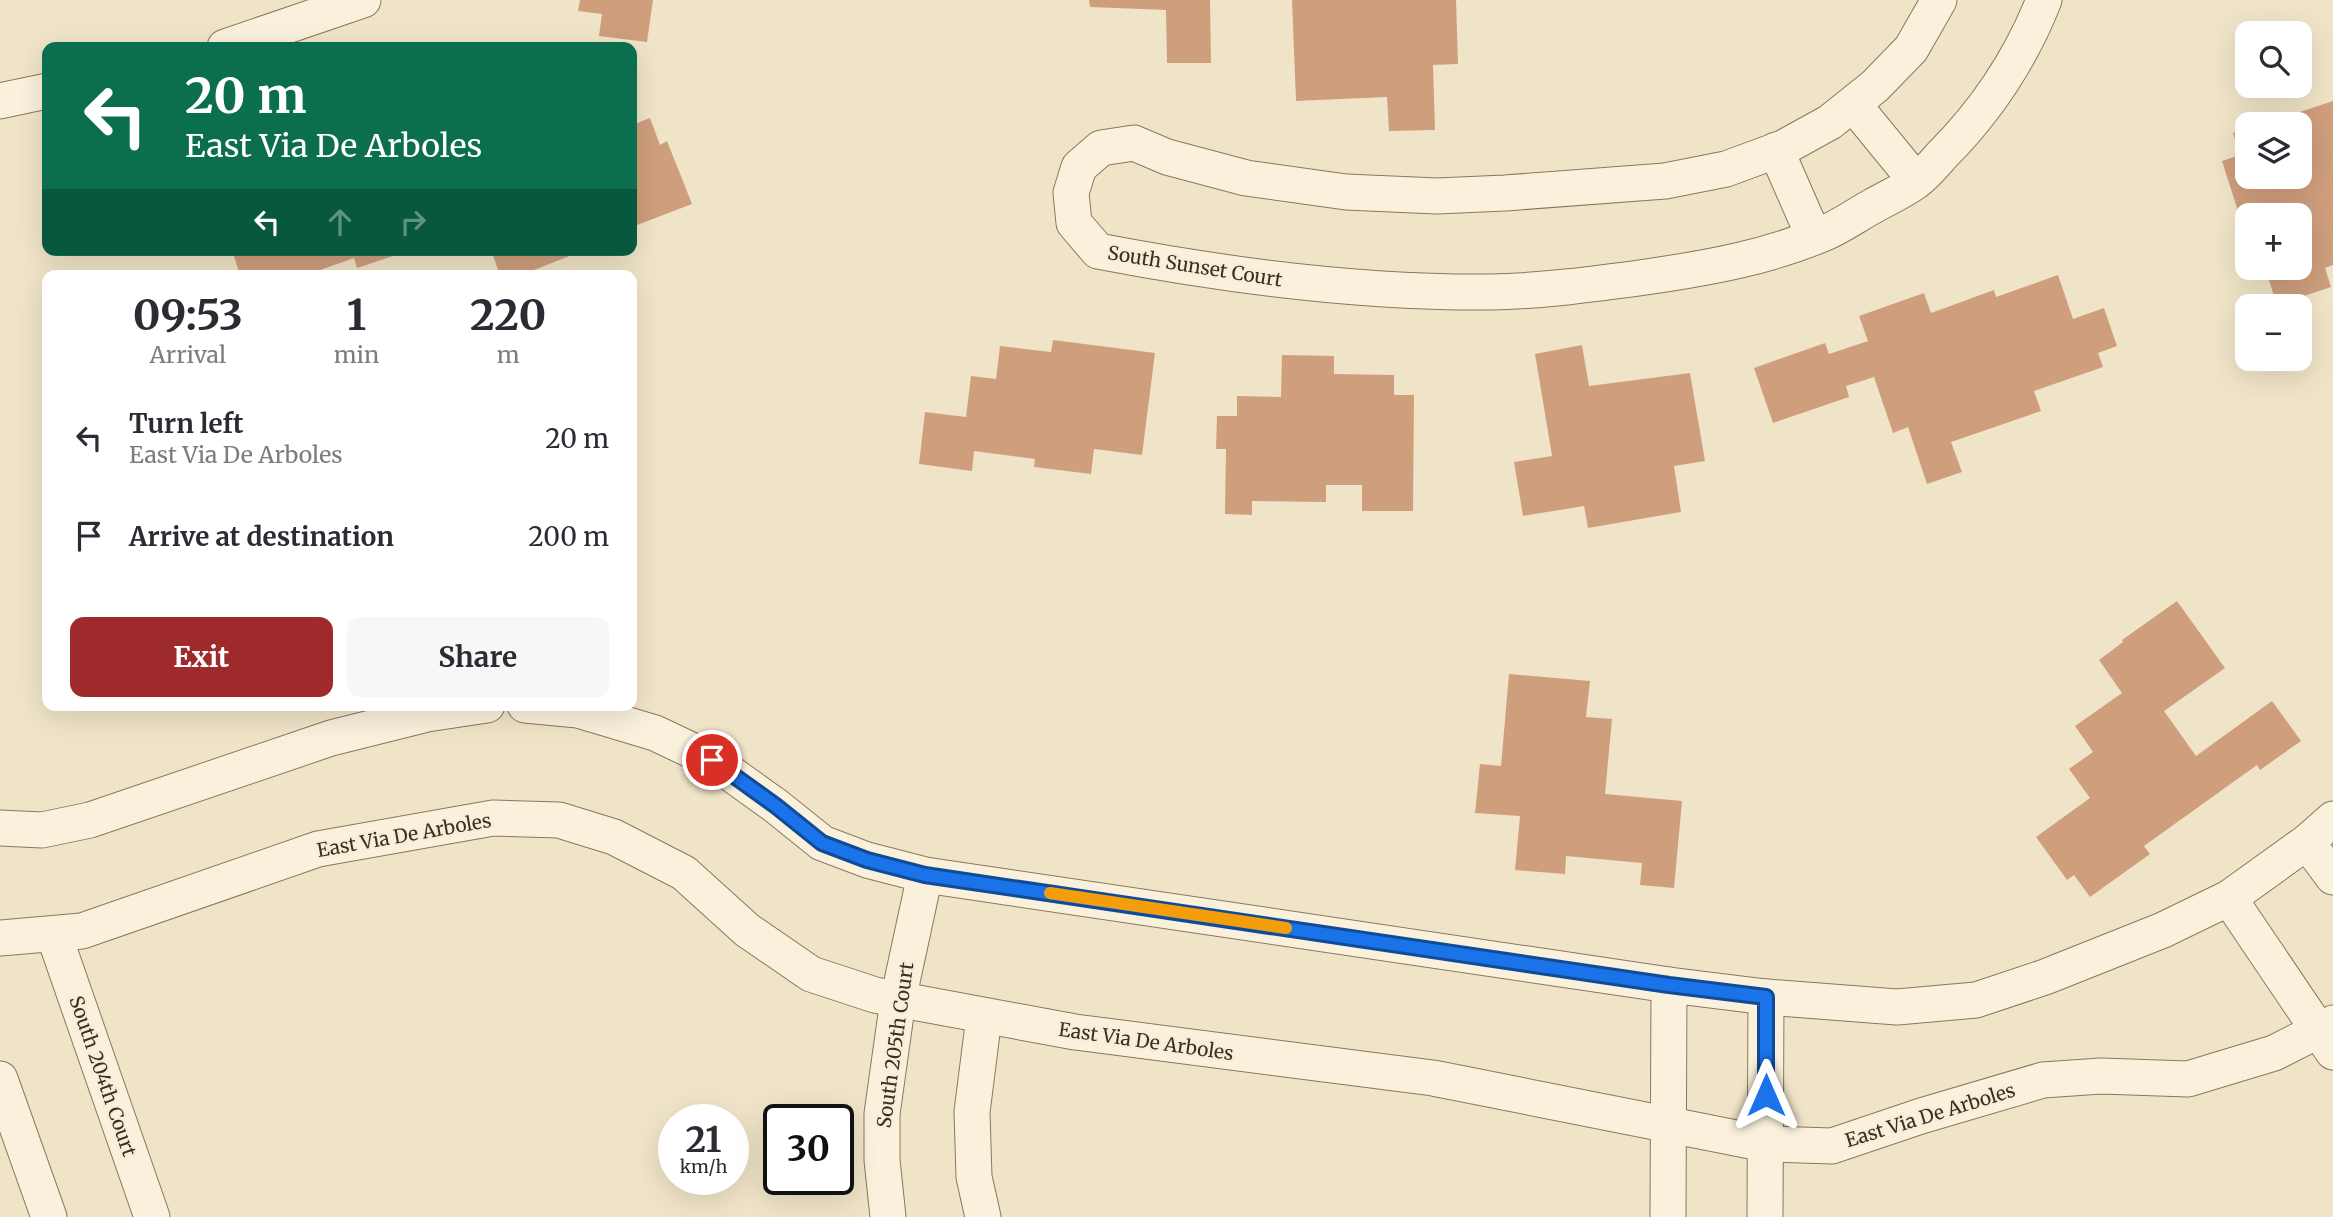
<!DOCTYPE html>
<meta charset="utf-8">
<style>
:root{--surface:#fff;--page:#f7f7f7;--text:#2b2b33;--muted:#7c7c81;--accent:#9e2a2b}
body{margin:0;font-family:Merriweather,serif;background:var(--page);color:var(--text);height:100vh;display:flex;flex-direction:column;font-size:26px;white-space:nowrap}
*{box-sizing:border-box;margin:0}
p{font-size:23px;color:var(--muted)}
.icon{flex:none;width:38px;height:38px;fill:none;stroke:currentColor;stroke-width:2;stroke-linecap:round;stroke-linejoin:round}
.map{position:relative;flex:1;overflow:hidden}
.sheet{position:absolute;left:42px;top:270px;width:595px;height:441px;display:flex;flex-direction:column;background:var(--surface);border-radius:14px;box-shadow:0 7px 28px #0002}
.sheet>*{flex:none}
.hud{position:absolute;left:42px;top:42px;width:595px;height:214px;border-radius:14px;box-shadow:0 7px 28px #0002;background:#0b6e4f;color:#fff;overflow:hidden}
.controls{position:absolute;left:2235px;top:21px;display:grid;gap:14px}
.controls a{display:grid;place-items:center;width:77px;height:77px;border-radius:14px;background:var(--surface);box-shadow:0 7px 28px #0002;font-size:35px}
.speed{position:absolute;left:658px;top:1104px;display:flex;gap:14px;font-size:35px;font-weight:700;text-align:center}
.speed>*{display:grid;place-content:center;width:91px;height:91px;border-radius:50%;background:var(--surface);box-shadow:0 7px 28px #0002;line-height:1}
.speed small{font-size:18px;font-weight:400}
.speed .limit{border:4px solid #111;border-radius:10px;background:#fff;color:#111}
.pin{position:absolute;display:grid;place-items:center;width:60px;height:60px;color:#fff;margin:-30px;border:4px solid #fff;border-radius:50%;box-shadow:0 2px 7px #0007}
.me{position:absolute;width:77px;margin:-38px;rotate:0deg;stroke-linejoin:round;filter:drop-shadow(0 0 5px #0008)}
.turn{display:flex;align-items:center;gap:24px;height:147px;padding:0 28px;font-size:32px}
.turn .icon{width:91px;height:91px;stroke-width:2.5}
.turn b{display:block;font-size:49px;line-height:60px}
.lanes{display:flex;align-items:center;height:66px;padding:0 28px;background:#0003;justify-content:center;gap:35px;direction:ltr}
.lanes .off{opacity:.35}
.eta{display:flex;justify-content:space-evenly;align-items:center;height:119px;text-align:center}
.eta b{font-size:42px;font-weight:700;line-height:49px}
.button{display:flex;gap:14px;margin-top:auto;padding:14px 28px}
.button a{flex:1;height:80px;border-radius:14px;background:var(--accent);color:#fff;font-size:28px;font-weight:700;line-height:80px;text-align:center}
.button a+a{background:var(--page);color:var(--text)}
ul{padding:0;list-style:none}
li{display:flex;align-items:center;gap:21px;height:98px;padding:0 28px}
li div{flex:1}
li b{display:block;font-size:26px}
li em{font-style:normal}
.map>svg:first-child{display:block}
.building{fill:#cf9f7d}
.lines{fill:none;stroke-linecap:round;stroke-linejoin:round}
.minor-casing{stroke:#8d765c;stroke-width:37}
.minor{stroke:#faf1dc;stroke-width:35}
.route-casing{stroke:#114b97;stroke-width:18}
.route{stroke:#1a73e8;stroke-width:12}
.slow{stroke:#f59e0b;stroke-width:12}
.labels{text-anchor:middle;dominant-baseline:central;stroke-width:5;stroke-linejoin:round;paint-order:stroke}
.street-label{font-size:19px;fill:#3d2e20;stroke:#f7eed8}
</style>
<div class="map">
<svg width="2333" height="1217" viewBox="0 0 2333 1217">
<rect width="100%" height="100%" fill="#f0e4c8"/>
<g class="building">
<polygon points="580,0 653,0 647,42 599,36 602,14 578,11"/>
<polygon points="1089,0 1210,0 1211,63 1167,63 1166,10 1090,7"/>
<polygon points="1292,0 1456,0 1458,64 1433,65 1435,130 1389,131 1387,97 1296,101"/>
<polygon points="2333,101 2333,265 2325,268 2331,287 2277,305 2265,268 2300,268 2300,215 2248,215 2247,212 2239,214 2222,161 2240,155 2233,133 2247,129 2247,177 2300,177 2300,124 2263,124"/>
<polygon points="650,118 660,145 667,141 692,204 632,227 632,125"/>
<polygon points="232,250 408,250 408,251 357,268 354,258 306,275 240,275"/>
<polygon points="491,250 585,250 521,275 500,275"/>
<polygon points="2058,275 2073,319 2104,308 2117,346 2098,353 2103,367 2034,391 2041,411 1951,442 1962,472 1927,484 1908,427 1893,433 1874,377 1846,386 1849,397 1773,423 1754,368 1825,343 1829,354 1868,341 1859,316 1924,293 1931,313 1994,290 1996,297"/>
<polygon points="1053,340 1155,353 1142,455 1094,449 1091,474 1034,467 1035,459 974,451 972,471 919,464 925,412 966,417 971,376 996,379 1000,346 1051,352"/>
<polygon points="1582,345 1589,386 1690,373 1705,461 1674,466 1681,512 1588,528 1584,506 1523,516 1514,462 1552,456 1535,354"/>
<polygon points="1282,355 1334,356 1334,374 1394,375 1394,395 1414,395 1413,511 1362,511 1362,485 1326,485 1326,502 1252,501 1252,515 1225,514 1226,449 1216,449 1217,416 1237,416 1237,396 1281,397"/>
<polygon points="2177,601 2225,668 2164,711 2196,756 2272,701 2301,741 2260,770 2257,765 2144,846 2150,854 2090,897 2074,875 2067,880 2036,837 2090,798 2069,769 2093,752 2075,726 2122,693 2099,660 2123,642 2122,640"/>
<polygon points="1509,674 1590,681 1586,717 1612,719 1605,794 1682,801 1674,888 1640,885 1642,863 1566,856 1565,874 1515,870 1520,816 1475,813 1480,764 1501,766"/>
</g>
<g class="lines">
<g class="minor-casing">
<g id="minor">
<path d="M 1939,0 L 1911,49 L 1875,86 L 1830,122 L 1783,148 L 1726,169 L 1665,181 L 1505,193 L 1437,196 L 1346,192 L 1246,178 L 1167,157 L 1134,143 L 1101,148 L 1079,167 L 1071,193 L 1074,223 L 1098,251 C 1228,276 1359,293 1491,292 C 1543,291 1595,284 1646,277 C 1708,268 1770,257 1827,232 C 1843,225 1858,214 1873,206 C 1887,198 1903,191 1915,182 C 1925,175 1934,164 1942,155 C 1986,111 2021,58 2044,0"/>
<polyline points="225,47 363,0"/>
<polyline points="0,101 47,91"/>
<polyline points="1853,104 1916,181"/>
<polyline points="1776,150 1814,237"/>
<polyline points="525,705 578,710 655,733 712,760 776,806 822,843 867,860 925,875 1669,985 1766,997 1897,1007 1976,1000 2045,977 2163,930 2229,898 2307,842 2333,819"/>
<polyline points="0,828 42,830 90,820 331,738 427,714 487,705"/>
<polyline points="2307,842 2333,877"/>
<polyline points="2229,898 2333,1052"/>
<polyline points="54,935 152,1217"/>
<polyline points="0,938 82,931 318,849 493,818 559,820 614,837 684,873 747,930 811,974 875,995 1075,1032 1433,1078 1766,1144 1832,1146 1921,1116 2043,1080 2101,1076 2188,1079 2274,1053 2333,1023"/>
<polyline points="0,1079 49,1217"/>
<polyline points="888,1217 882,1160 882,1114 898,1000 925,875"/>
<polyline points="983,1217 974,1177 972,1112 984,1017"/>
<polyline points="1668,1217 1669,985"/>
<polyline points="1765,1217 1766,997"/>
</g>
</g>
<use href="#minor" class="minor"/>
</g>
<g class="lines">
<g class="route-casing">
<polyline id="route" points="712,760 776,806 822,843 867,860 925,875 1669,985 1766,997 1766,1095"/>
</g>
<use href="#route" class="route"/>
<polyline class="slow" points="1050,893 1286,928"/>
</g>
<g class="labels">
<g class="street-label">
<text transform="translate(1195 266) rotate(9)">South Sunset Court</text>
<text transform="translate(404 835) rotate(-10)">East Via De Arboles</text>
<text transform="translate(1146 1041) rotate(8)">East Via De Arboles</text>
<text transform="translate(895 1045) rotate(-82)">South 205th Court</text>
<text transform="translate(103 1076) rotate(71)">South 204th Court</text>
<text transform="translate(1930 1115) rotate(-17)">East Via De Arboles</text>
</g>
</g>
</svg>
<div class="controls">
<a><svg class="icon" aria-label="search" viewBox="0 0 24 24"><circle cx="10" cy="10" r="6"/><path d="M15 15l6 6"/></svg></a>
<a><svg class="icon" aria-label="layers" viewBox="0 0 24 24"><path d="M12 4l9 5-9 5-9-5zM3 14l9 5 9-5"/></svg></a>
<a>+</a>
<a>−</a>
</div>
<div class="speed"><div>21<small>km/h</small></div><div class="limit">30</div></div>
<div class="pin" style="left:712px;top:760px;background:#d93025"><svg class="icon" aria-label="arrive" viewBox="0 0 24 24"><path d="M6 21V4h12l-3 4 3 4H6"/></svg></div>
<svg class="me" style="left:1766px;top:1095px" viewBox="-20 -20 40 40"><path d="M0-17L14 15 0 8-14 15z" fill="#1a73e8" stroke="#fff" stroke-width="4"/></svg>
<div class="hud">
<div class="turn"><svg class="icon" aria-label="left" viewBox="0 0 24 24"><path d="M17 20v-9H6M10 6l-5 5 5 5"/></svg><div><b>20 m</b>East Via De Arboles</div></div>
<div class="lanes"><svg class="icon" aria-label="left" viewBox="0 0 24 24"><path d="M17 20v-9H6M10 6l-5 5 5 5"/></svg><svg class="icon off" aria-label="ahead" viewBox="0 0 24 24"><path d="M12 20V5M6 11l6-6 6 6"/></svg><svg class="icon off" aria-label="right" viewBox="0 0 24 24"><path d="M7 20v-9h11M14 6l5 5-5 5"/></svg></div>
</div>
<section class="sheet">
<div class="eta">
<div><b>09:53</b><p>Arrival</p></div>
<div><b>1</b><p>min</p></div>
<div><b>220</b><p>m</p></div>
</div>
<ul>
<li><svg class="icon" aria-label="left" viewBox="0 0 24 24"><path d="M17 20v-9H6M10 6l-5 5 5 5"/></svg><div><b>Turn left</b><p>East Via De Arboles</p></div><em>20 m</em></li>
<li><svg class="icon" aria-label="arrive" viewBox="0 0 24 24"><path d="M6 21V4h12l-3 4 3 4H6"/></svg><div><b>Arrive at destination</b></div><em>200 m</em></li>
</ul>
<div class="button"><a>Exit</a><a>Share</a></div>
</section>
</div>
